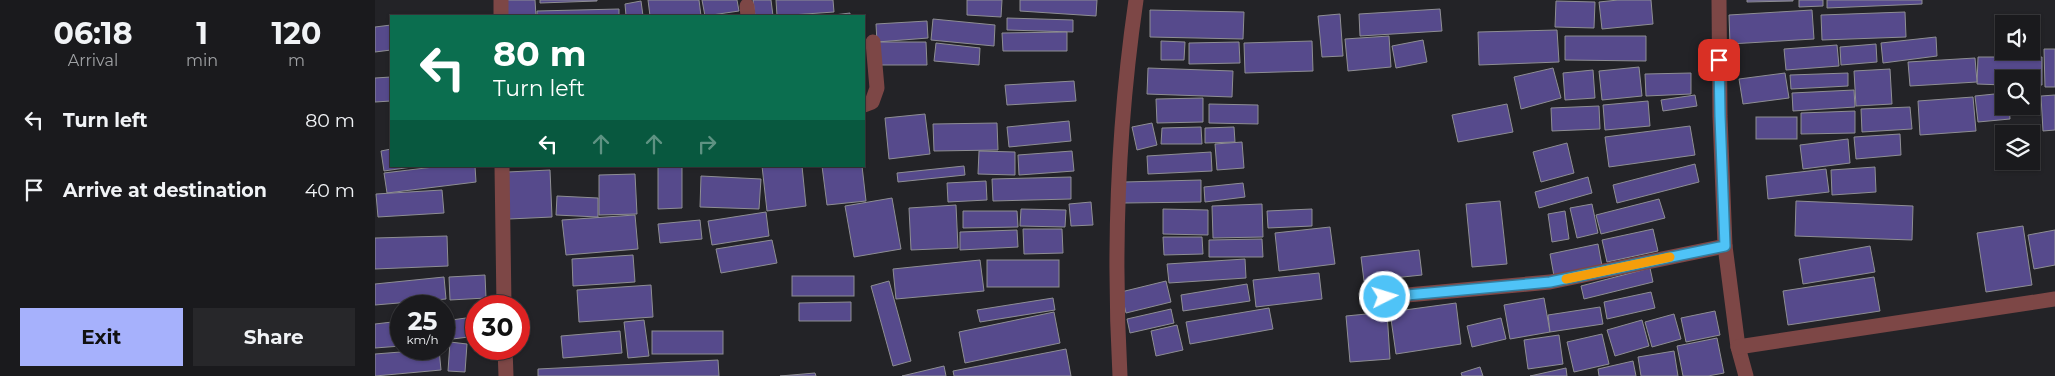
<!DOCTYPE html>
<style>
:root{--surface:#1a1a1d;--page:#27272a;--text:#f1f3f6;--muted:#9fa1a4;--line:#38383b;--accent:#a6b1fc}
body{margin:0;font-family:Montserrat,sans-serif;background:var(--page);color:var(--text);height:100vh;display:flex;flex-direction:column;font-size:19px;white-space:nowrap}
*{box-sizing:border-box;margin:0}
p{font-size:16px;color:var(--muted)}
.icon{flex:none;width:28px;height:28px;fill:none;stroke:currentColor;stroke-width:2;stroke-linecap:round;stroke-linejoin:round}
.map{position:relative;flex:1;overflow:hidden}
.sheet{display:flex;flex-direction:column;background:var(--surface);width:375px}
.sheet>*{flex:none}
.guide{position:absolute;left:15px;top:15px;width:475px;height:152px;border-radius:0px;box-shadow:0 1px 4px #0004,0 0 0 1px var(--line);background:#0b6e4f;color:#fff;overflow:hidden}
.controls{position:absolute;left:1620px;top:15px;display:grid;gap:10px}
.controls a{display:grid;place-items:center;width:45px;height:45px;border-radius:0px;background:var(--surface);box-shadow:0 1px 4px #0004,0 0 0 1px var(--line);font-size:25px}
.speed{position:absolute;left:15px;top:295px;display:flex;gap:10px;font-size:25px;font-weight:700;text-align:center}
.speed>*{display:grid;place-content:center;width:65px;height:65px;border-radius:50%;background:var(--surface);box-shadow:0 1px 4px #0004,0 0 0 1px var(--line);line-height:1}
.speed small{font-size:12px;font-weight:400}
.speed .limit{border:8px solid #d22;background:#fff;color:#111}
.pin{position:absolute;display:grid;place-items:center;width:42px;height:42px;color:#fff;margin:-21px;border-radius:10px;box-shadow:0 2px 8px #0006}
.me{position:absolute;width:55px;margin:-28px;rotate:85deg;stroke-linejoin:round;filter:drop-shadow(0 0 4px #0008)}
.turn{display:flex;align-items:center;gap:18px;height:105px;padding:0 20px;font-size:22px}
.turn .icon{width:65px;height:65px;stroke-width:2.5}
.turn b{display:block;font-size:35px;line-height:42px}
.lanes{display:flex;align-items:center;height:48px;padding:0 20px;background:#0003;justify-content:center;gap:25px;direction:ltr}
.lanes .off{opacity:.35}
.eta{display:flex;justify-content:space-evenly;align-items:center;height:85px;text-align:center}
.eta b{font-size:30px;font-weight:700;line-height:35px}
.primary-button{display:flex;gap:10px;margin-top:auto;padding:10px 20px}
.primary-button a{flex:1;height:58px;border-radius:0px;background:var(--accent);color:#111;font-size:20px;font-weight:700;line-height:58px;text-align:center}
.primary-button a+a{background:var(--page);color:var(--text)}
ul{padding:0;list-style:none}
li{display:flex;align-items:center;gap:15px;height:70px;padding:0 20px}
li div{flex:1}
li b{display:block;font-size:19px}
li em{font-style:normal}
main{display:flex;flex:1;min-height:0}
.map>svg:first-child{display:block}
.building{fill:#564a8c;stroke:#8e8e93}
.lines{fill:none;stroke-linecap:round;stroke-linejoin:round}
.minor{stroke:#7d4746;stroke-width:15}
.route-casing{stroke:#337fa1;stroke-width:12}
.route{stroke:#4fc3f7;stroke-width:9}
.slow{stroke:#f59e0b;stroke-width:9}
</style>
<main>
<section class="sheet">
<div class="eta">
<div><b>06:18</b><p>Arrival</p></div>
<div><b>1</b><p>min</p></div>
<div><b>120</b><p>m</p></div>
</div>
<ul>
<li><svg class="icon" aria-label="left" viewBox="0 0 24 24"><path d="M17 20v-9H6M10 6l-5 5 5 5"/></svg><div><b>Turn left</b></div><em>80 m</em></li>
<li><svg class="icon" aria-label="arrive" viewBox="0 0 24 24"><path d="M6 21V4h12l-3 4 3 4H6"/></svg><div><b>Arrive at destination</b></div><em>40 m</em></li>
</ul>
<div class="primary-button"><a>Exit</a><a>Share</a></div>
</section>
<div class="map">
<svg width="1680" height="376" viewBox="0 0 1680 376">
<rect width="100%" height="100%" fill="#232327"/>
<g class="building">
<polygon points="129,0 160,0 161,16 130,16"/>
<polygon points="165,0 222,0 222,1 165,3"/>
<polygon points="273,0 324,0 326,16 275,16"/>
<polygon points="327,0 362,0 364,11 330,16"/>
<polygon points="378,0 396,0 398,16 380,16"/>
<polygon points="401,0 458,0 459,12 402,16"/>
<polygon points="592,0 627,0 626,17 592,15"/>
<polygon points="645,0 722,0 721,16 645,11"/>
<polygon points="1243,0 1276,0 1278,24 1227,29 1224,2"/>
<polygon points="1372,0 1418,0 1418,1 1372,2"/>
<polygon points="1424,0 1448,0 1448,6 1424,7"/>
<polygon points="1452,0 1547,0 1547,4 1452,8"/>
<polygon points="266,1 268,16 251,16 250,4"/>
<polygon points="1181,1 1220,2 1219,28 1180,27"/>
<polygon points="244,9 244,16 162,16 162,11"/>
<polygon points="1065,9 1067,31 985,36 984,14"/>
<polygon points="775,10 869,12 868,39 775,37"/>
<polygon points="1437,10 1439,39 1355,44 1354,15"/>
<polygon points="1530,12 1531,37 1447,40 1446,15"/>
<polygon points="475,13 475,16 451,16"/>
<polygon points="965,14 968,56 947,57 943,16"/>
<polygon points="632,18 698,20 698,32 632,30"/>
<polygon points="558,19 620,25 619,46 556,40"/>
<polygon points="552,21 553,38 502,42 501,24"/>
<polygon points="16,25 16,50 0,52 0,27"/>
<polygon points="1182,30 1184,62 1104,65 1103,32"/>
<polygon points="692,32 692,51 628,51 627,33"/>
<polygon points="1014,36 1016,67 973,71 970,39"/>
<polygon points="1190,36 1271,36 1271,61 1190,60"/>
<polygon points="1561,37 1562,56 1508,63 1506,43"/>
<polygon points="1048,40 1052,62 1021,68 1017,46"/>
<polygon points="786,41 810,42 809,60 786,60"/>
<polygon points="937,41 938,71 870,73 869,43"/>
<polygon points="502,42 551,42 552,65 502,65"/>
<polygon points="864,42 865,63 814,64 814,43"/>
<polygon points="561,43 605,48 604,65 559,61"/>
<polygon points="1501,44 1502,62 1466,65 1465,47"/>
<polygon points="1462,45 1464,66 1411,70 1409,49"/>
<polygon points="1669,49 1680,49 1680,87 1670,87"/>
<polygon points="1603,57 1667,57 1667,85 1656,85 1656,79 1629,79 1629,85 1602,84"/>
<polygon points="1600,58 1602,82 1535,86 1533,62"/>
<polygon points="1264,67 1267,96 1227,100 1224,71"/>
<polygon points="773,68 858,71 857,97 772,94"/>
<polygon points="1178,68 1186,98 1146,109 1139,77"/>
<polygon points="1515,69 1517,104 1481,106 1479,71"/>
<polygon points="1218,70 1220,98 1190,100 1188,73"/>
<polygon points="1316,73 1316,94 1271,96 1270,74"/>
<polygon points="1410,73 1414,98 1368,104 1364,79"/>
<polygon points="1473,73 1473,86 1416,89 1415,75"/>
<polygon points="16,77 16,101 0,102 0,78"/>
<polygon points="699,81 701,101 632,105 630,85"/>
<polygon points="1479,90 1480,107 1418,111 1417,93"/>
<polygon points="1629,93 1629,106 1634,106 1635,119 1603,122 1600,96"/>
<polygon points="1320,95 1322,106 1288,111 1286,100"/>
<polygon points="1680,95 1680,130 1668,131 1666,96"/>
<polygon points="1598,97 1601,131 1545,135 1543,101"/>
<polygon points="828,98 828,122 782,123 781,99"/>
<polygon points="1273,101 1275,126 1230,130 1228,105"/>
<polygon points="834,104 883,105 883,124 834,123"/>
<polygon points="1132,104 1138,132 1083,142 1077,115"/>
<polygon points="1224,106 1225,129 1177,131 1176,108"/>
<polygon points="1535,107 1537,129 1487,132 1486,109"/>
<polygon points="1480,111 1480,133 1426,134 1426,113"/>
<polygon points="550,114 555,154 514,159 510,118"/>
<rect x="1381" y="117" width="41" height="22"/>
<polygon points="694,121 696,141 634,147 632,127"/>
<polygon points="622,123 623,150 559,151 558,124"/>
<polygon points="777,123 782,145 762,150 757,127"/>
<polygon points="1315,126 1320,155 1234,167 1230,137"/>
<polygon points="826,127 827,144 786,144 787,128"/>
<polygon points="859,127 860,142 830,143 830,128"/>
<polygon points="1525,134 1526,155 1481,159 1479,137"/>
<polygon points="1473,139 1475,163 1428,169 1425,145"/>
<polygon points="867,142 869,168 842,170 840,144"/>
<polygon points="1192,143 1199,173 1166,182 1158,152"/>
<polygon points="16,149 16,166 44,166 9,171 6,151"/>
<polygon points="604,151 640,152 640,175 603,174"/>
<polygon points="697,151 699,171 644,175 643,155"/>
<polygon points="836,152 837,171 773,174 772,156"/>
<polygon points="1320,164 1324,182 1242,203 1238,185"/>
<polygon points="67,166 100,166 101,182 12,193 9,173"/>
<polygon points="283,166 307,166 307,208 283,209"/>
<polygon points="387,166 427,166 431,206 392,211"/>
<polygon points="447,166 487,166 491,201 452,205"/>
<polygon points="589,166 590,175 523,182 522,173"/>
<polygon points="1500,167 1501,192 1457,195 1456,170"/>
<polygon points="1451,169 1454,192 1393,199 1391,176"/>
<polygon points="175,170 177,217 134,219 132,172"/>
<polygon points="260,174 262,214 224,215 224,175"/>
<polygon points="326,176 386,179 384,209 325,207"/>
<polygon points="696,177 696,199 618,201 617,179"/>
<polygon points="1213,177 1217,193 1164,208 1160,192"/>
<polygon points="826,180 826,202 749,203 749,182"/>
<polygon points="611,181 612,200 573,202 572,183"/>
<polygon points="868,183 870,197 830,202 829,187"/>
<polygon points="67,190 69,213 3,217 1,194"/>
<polygon points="182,196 223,198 223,217 181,215"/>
<polygon points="517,198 526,249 479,257 470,206"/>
<polygon points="1284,199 1290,218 1226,234 1221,215"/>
<polygon points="1125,201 1132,264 1097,267 1091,204"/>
<polygon points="1421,201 1538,206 1537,240 1420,236"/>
<polygon points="716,202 718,225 696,226 694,204"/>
<polygon points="887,204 888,237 838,238 837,206"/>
<polygon points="1217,204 1223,233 1202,238 1195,208"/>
<polygon points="581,205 583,248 536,250 534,208"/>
<polygon points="646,209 691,210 690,227 645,226"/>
<polygon points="788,209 833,210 833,235 788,234"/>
<polygon points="937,209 937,226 893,228 892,211"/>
<polygon points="588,211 642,211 643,227 588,228"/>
<polygon points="1190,211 1194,239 1177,242 1173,214"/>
<polygon points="391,212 394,236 337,245 333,221"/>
<polygon points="260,215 263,249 191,255 187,220"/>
<polygon points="325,220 327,239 285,243 283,224"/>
<polygon points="1648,226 1657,285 1611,292 1602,233"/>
<polygon points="955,227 960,264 904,271 900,233"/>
<polygon points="648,229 687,229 688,253 649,254"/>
<polygon points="1278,229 1283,251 1232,262 1227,240"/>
<polygon points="642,230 643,247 585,250 585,232"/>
<polygon points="1680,230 1680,265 1659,269 1653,235"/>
<polygon points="72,236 73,266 0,269 0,238"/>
<polygon points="788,237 827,237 828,254 789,255"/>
<polygon points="887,239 888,257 834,257 834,240"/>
<polygon points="397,240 402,263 346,273 341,249"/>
<polygon points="1223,244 1227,266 1179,276 1175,254"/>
<polygon points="1495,246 1500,272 1428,284 1424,259"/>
<polygon points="1044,250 1047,275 989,281 986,257"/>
<polygon points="258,255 260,282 198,286 197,259"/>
<polygon points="870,259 871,278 794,283 792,264"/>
<polygon points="605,260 609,291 521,299 518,269"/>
<rect x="612" y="260" width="72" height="27"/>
<polygon points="1275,268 1278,282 1209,299 1206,286"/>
<polygon points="944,273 947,299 881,307 878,280"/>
<polygon points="110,275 111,298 75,300 74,277"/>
<rect x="417" y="276" width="62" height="20"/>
<polygon points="69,277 71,299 0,305 0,284"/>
<polygon points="1499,277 1505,311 1413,325 1408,291"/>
<polygon points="514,281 536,361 518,366 496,286"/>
<polygon points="791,281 796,302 751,313 746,292"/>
<polygon points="872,284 875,301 808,311 806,295"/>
<polygon points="276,285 278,317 204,322 202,290"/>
<polygon points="1276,292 1280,308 1232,319 1229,302"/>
<polygon points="678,298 680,310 605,322 602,310"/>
<polygon points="1169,298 1175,332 1135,339 1129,305"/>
<polygon points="476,302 476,321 424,321 424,303"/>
<polygon points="1081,303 1086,344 1021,354 1015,312"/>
<polygon points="1225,307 1228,324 1175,332 1173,315"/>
<polygon points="894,308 898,329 815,344 811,322"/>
<polygon points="796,309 799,323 755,333 752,319"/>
<polygon points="1340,311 1345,335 1311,342 1306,318"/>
<polygon points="679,312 685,343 590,363 584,332"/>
<polygon points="1012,312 1015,359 975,362 971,316"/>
<polygon points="1299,314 1306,339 1277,347 1270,322"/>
<polygon points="91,318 94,337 69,340 69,321"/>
<polygon points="1126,318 1131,339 1097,347 1092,326"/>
<polygon points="269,320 274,356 253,358 249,322"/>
<polygon points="1267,320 1274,346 1240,356 1232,330"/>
<polygon points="26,321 26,346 0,348 0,324"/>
<polygon points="802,325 808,350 781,356 776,331"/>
<polygon points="245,331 247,353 188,358 186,336"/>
<rect x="277" y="331" width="71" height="23"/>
<polygon points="1227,334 1234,364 1199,372 1192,342"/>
<polygon points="1184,335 1188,364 1153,369 1149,340"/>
<polygon points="1342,338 1349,373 1333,376 1308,376 1302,346"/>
<polygon points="75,342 92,344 90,372 73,371"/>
<polygon points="64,349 66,370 0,376 0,354"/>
<polygon points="691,349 696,376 579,376 578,371"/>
<polygon points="1299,351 1303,376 1266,376 1263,357"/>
<polygon points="343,360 344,376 163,376 163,369"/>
<polygon points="1258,361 1261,376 1224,376 1223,369"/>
<polygon points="569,366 571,376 527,376"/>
<polygon points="1105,367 1108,376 1087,376 1086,373"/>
<polygon points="1191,368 1192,376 1155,376"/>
<polygon points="440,373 441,376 405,376"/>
</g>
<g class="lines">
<g class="minor">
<polyline points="126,0 126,16"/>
<polyline points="1344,0 1345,116 1350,246 1363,347 1371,376"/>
<polyline points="372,6 373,16"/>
<polyline points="489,105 497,102 502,88 498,42"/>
<polyline points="127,166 129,306"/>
<polyline points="1010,297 1175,282 1350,246"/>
<polyline points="1363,347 1680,299"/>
<polyline points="130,349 131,376"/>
<path d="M 745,376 C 738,251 743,124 761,0"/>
</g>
</g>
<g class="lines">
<g class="route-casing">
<polyline id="route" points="1010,297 1175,282 1350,246 1345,116 1344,60"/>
</g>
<use href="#route" class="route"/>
<polyline class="slow" points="1191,279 1295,257"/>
</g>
</svg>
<div class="controls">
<a><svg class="icon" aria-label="sound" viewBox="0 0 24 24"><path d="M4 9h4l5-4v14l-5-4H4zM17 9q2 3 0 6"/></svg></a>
<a><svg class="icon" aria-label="search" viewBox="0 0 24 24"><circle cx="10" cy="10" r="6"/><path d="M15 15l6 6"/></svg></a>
<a><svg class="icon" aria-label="layers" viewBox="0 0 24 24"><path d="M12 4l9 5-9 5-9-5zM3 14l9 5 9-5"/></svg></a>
</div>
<div class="speed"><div>25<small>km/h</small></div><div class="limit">30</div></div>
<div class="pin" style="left:1344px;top:60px;background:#d93025"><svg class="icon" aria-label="arrive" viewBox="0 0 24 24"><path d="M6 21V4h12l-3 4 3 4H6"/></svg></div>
<svg class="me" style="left:1010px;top:297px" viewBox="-20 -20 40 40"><circle r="17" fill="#4fc3f7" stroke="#fff" stroke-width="3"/><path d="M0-11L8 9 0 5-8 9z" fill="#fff"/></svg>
<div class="guide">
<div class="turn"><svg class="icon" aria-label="left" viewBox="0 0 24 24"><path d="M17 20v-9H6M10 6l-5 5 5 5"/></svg><div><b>80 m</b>Turn left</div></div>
<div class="lanes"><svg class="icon" aria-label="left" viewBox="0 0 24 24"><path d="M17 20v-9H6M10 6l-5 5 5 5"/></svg><svg class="icon off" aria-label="ahead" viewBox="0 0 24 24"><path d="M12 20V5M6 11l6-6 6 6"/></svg><svg class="icon off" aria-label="ahead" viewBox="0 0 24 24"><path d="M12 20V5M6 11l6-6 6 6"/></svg><svg class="icon off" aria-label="right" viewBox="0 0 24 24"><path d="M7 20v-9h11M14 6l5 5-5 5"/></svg></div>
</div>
</div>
</main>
